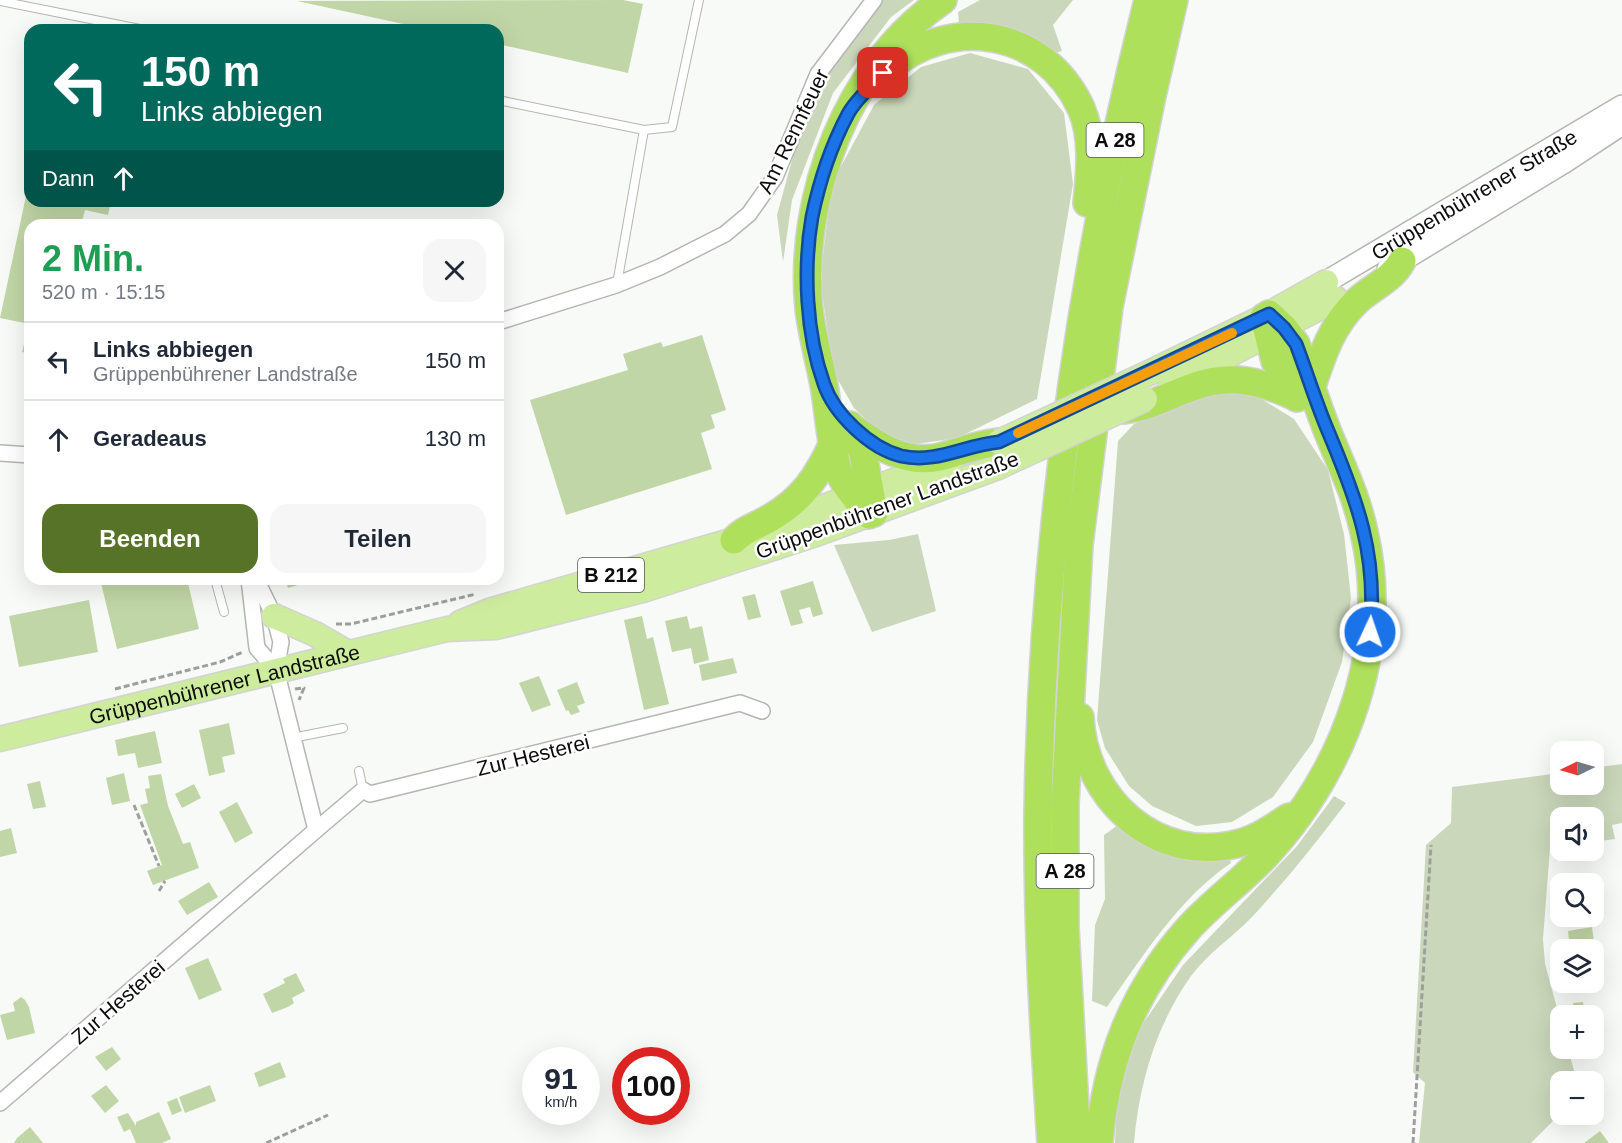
<!DOCTYPE html>
<html lang="de">
<meta charset="utf-8">
<style>
:root{--surface:#fff;--page:#f6f6f7;--text:#1f2937;--muted:#747a83;--line:#e0e1e3;--accent:#577327}
body{margin:0;font-family:Helvetica,sans-serif;background:var(--page);color:var(--text);height:100vh;display:flex;flex-direction:column;font-size:22px;white-space:nowrap}
*{box-sizing:border-box;margin:0}
p{font-size:20px;color:var(--muted)}
.icon{flex:none;width:33px;height:33px;fill:none;stroke:currentColor;stroke-width:2;stroke-linecap:round;stroke-linejoin:round}
.map{position:relative;flex:1;overflow:hidden}
.details{position:absolute;left:24px;top:219px;width:480px;height:366px;display:flex;flex-direction:column;background:var(--surface);border-radius:18px;box-shadow:0 6px 24px #0002}
.details>*{flex:none}
.guide{position:absolute;left:24px;top:24px;width:480px;height:183px;border-radius:18px;box-shadow:0 6px 24px #0002;background:#00695c;color:#fff;overflow:hidden}
.needle{width:39px;rotate:265deg}
.controls{position:absolute;left:1550px;top:741px;display:grid;gap:12px}
.controls a{display:grid;place-items:center;width:54px;height:54px;border-radius:12px;background:var(--surface);box-shadow:0 6px 24px #0002;font-size:30px}
.speed{position:absolute;left:522px;top:1047px;display:flex;gap:12px;font-size:30px;font-weight:700;text-align:center}
.speed>*{display:grid;place-content:center;width:78px;height:78px;border-radius:50%;background:var(--surface);box-shadow:0 6px 24px #0002;line-height:1}
.speed small{font-size:15px;font-weight:400}
.speed .limit{border:9px solid #d22;background:#fff;color:#111}
.pin{position:absolute;display:grid;place-items:center;width:51px;height:51px;color:#fff;margin:-26px;border-radius:12px;box-shadow:0 3px 9px #0006}
.me{position:absolute;width:66px;margin:-33px;rotate:3deg;stroke-linejoin:round;filter:drop-shadow(0 0 4px #0008)}
.turn{display:flex;align-items:center;gap:21px;height:126px;padding:0 18px;font-size:27px}
.turn .icon{width:78px;height:78px;stroke-width:2.5}
.turn b{display:block;font-size:42px;line-height:51px}
.then{display:flex;align-items:center;height:57px;padding:0 18px;background:#0003;gap:12px;font-size:22px}
.round{display:grid;place-items:center;flex:none;width:63px;height:63px;border-radius:18px;background:var(--page)}
.headline{display:flex;align-items:center;justify-content:space-between;height:102px;padding:0 18px}
h1{font-size:36px;font-weight:700;line-height:45px;color:#1e9e55}
.primary-button{display:flex;gap:12px;margin-top:auto;padding:12px 18px}
.primary-button a{flex:1;height:69px;border-radius:18px;background:var(--accent);color:#fff;font-size:24px;font-weight:700;line-height:69px;text-align:center}
.primary-button a+a{background:var(--page);color:var(--text)}
ul{padding:0;list-style:none}
li{display:flex;align-items:center;gap:18px;height:78px;padding:0 18px;border-top:2px solid var(--line)}
li div{flex:1}
li b{display:block;font-size:22px}
li em{font-style:normal}
.map>svg:first-child{display:block}
.green{fill:#cad7ba}
.building{fill:#c1d6a6}
.lines{fill:none;stroke-linecap:round;stroke-linejoin:round}
.service-casing{stroke:#b5b6b3;stroke-width:10}
.minor-casing{stroke:#b5b6b3;stroke-width:18}
.secondary-casing{stroke:#b5b6b3;stroke-width:24}
.primary-casing{stroke:#d3d3d3;stroke-width:27}
.motorway-casing{stroke:#d3d3d3;stroke-width:30}
.path{stroke:#9d9f9d;stroke-width:3;stroke-dasharray:6 3;stroke-linecap:butt}
.service{stroke:#fff;stroke-width:8}
.minor{stroke:#fff;stroke-width:15}
.secondary{stroke:#fff;stroke-width:21}
.primary{stroke:#ceec9d;stroke-width:24}
.motorway{stroke:#aee05b;stroke-width:27}
.primary-bridge-casing{stroke:#d3d3d3;stroke-width:27;stroke-linecap:butt}
.primary-bridge{stroke:#ceec9d;stroke-width:24}
.route-casing{stroke:#114b97;stroke-width:15}
.route{stroke:#1a73e8;stroke-width:10}
.slow{stroke:#f59e0b;stroke-width:10}
.labels{text-anchor:middle;dominant-baseline:central;stroke-width:5;stroke-linejoin:round;paint-order:stroke}
.shield{fill:#fff;stroke:#545554;stroke-width:1.5}
.shield-label{font-size:20px;font-weight:bold;fill:#0b0c0b}
.street-label{font-size:21px;fill:#0b0c0b;stroke:#fff}
</style>
<div class="map">
<svg width="1622" height="1143" viewBox="0 0 1622 1143">
<rect width="100%" height="100%" fill="#f8faf7"/>
<g class="green">
<polygon points="883,0 914,0 891,17 833,93 792,200 783,262 777,215 801,127 827,69"/>
<path d="M 980,0 L 1073,0 L 1053,25 L 1062,51 L 1054,53 C 1021,33 999,24 959,23 L 958,12 Z"/>
<polygon points="970,53 1028,69 1064,113 1073,184 1037,399 957,438 916,444 880,433 854,408 834,373 820,280 832,183 874,105 921,67"/>
<polygon points="1215,394 1255,395 1294,419 1328,470 1344,534 1351,598 1342,662 1313,742 1273,797 1232,822 1196,826 1152,806 1129,786 1105,748 1097,720 1118,441 1134,424"/>
<polygon points="918,534 936,611 872,632 834,545 889,540"/>
<polygon points="1622,764 1622,823 1612,825 1615,839 1593,842 1593,818 1560,818 1560,846 1550,848 1543,939 1545,964 1560,1019 1560,1048 1568,1049 1577,1081 1560,1082 1560,1114 1531,1143 1419,1143 1425,1083 1413,1072 1426,845 1451,823 1452,787 1560,773 1560,784 1593,784 1593,768"/>
<path d="M 1334,796 L 1346,803 C 1317,842 1286,880 1253,916 C 1234,936 1207,954 1191,976 C 1156,1025 1139,1084 1134,1143 L 1115,1143 L 1117,1096 L 1138,1031 L 1183,965 L 1297,846 Z"/>
<path d="M 1125,820 L 1228,853 L 1231,863 C 1179,898 1143,956 1107,1007 L 1092,1001 L 1095,925 L 1105,899 L 1104,835 Z"/>
</g>
<g class="building">
<polygon points="623,0 643,4 628,73 498,44 498,30 431,30 297,1"/>
<polygon points="29,182 30,201 111,201 108,215 85,210 81,225 30,225 30,354 22,352 29,324 0,318"/>
<polygon points="702,335 726,410 711,415 715,428 701,433 712,469 566,515 530,400 628,370 623,354 661,342 663,347"/>
<polygon points="118,579 187,579 199,629 117,649 101,583"/>
<polygon points="285,579 315,579 315,580 288,588"/>
<polygon points="813,581 823,614 813,617 810,607 799,610 803,623 791,626 780,591"/>
<polygon points="755,594 761,617 748,620 742,597"/>
<polygon points="89,600 98,652 19,667 9,616"/>
<polygon points="642,616 647,639 653,637 669,704 644,710 624,620"/>
<polygon points="687,616 690,629 702,626 709,660 694,664 691,648 672,652 665,621"/>
<polygon points="733,658 737,673 702,681 699,665"/>
<polygon points="539,676 551,705 532,712 519,683"/>
<polygon points="577,682 585,703 577,706 580,712 571,715 568,710 566,711 557,690"/>
<polygon points="229,723 235,754 222,757 225,772 209,776 199,730"/>
<polygon points="155,731 162,763 138,768 135,753 118,756 115,740"/>
<polygon points="124,773 130,801 112,805 106,778"/>
<polygon points="161,774 168,806 183,844 190,842 199,868 153,885 147,871 162,865 140,805 148,803 145,789 150,788 148,776"/>
<polygon points="40,781 46,807 33,809 27,784"/>
<polygon points="194,784 201,798 182,808 175,794"/>
<polygon points="237,802 253,833 235,843 219,812"/>
<polygon points="11,828 17,853 0,857 0,831"/>
<polygon points="209,882 218,897 187,915 178,901"/>
<polygon points="1592,927 1598,973 1593,974 1593,950 1570,950 1568,931"/>
<polygon points="208,958 222,990 199,1000 185,968"/>
<polygon points="296,973 305,991 292,998 294,1003 288,1007 272,1013 263,994 285,983 283,979"/>
<polygon points="21,997 25,1000 29,1007 35,1033 7,1040 0,1015 15,1011 13,1003"/>
<polygon points="1583,1002 1584,1009 1574,1010 1573,1003"/>
<polygon points="112,1047 121,1059 106,1071 95,1057"/>
<polygon points="280,1062 286,1077 259,1087 254,1073"/>
<polygon points="106,1085 119,1101 105,1113 91,1096"/>
<polygon points="210,1085 216,1101 185,1113 179,1097"/>
<polygon points="177,1098 182,1111 172,1115 167,1102"/>
<polygon points="159,1112 171,1139 162,1143 136,1143 130,1129 124,1132 117,1117 128,1113 136,1126 136,1122"/>
<polygon points="30,1127 43,1143 14,1143 17,1138"/>
<polygon points="1600,1131 1609,1143 1584,1143"/>
</g>
<g class="lines">
<g class="service-casing">
<g id="service">
<polyline points="0,1 145,30"/>
<polyline points="498,100 644,130 672,127 699,0"/>
<polyline points="617,284 644,130"/>
<polyline points="215,579 224,612"/>
<polyline points="292,738 343,728"/>
<polyline points="359,771 363,790"/>
</g>
</g>
<g class="minor-casing">
<g id="minor">
<polyline points="498,322 616,285 660,267 725,234 749,214 775,177 818,74 874,0"/>
<polyline points="0,453 30,455"/>
<polyline points="256,579 274,616 281,642 276,670"/>
<polyline points="316,830 363,790 370,794 740,703 762,711"/>
<polyline points="0,1103 316,830 276,670 257,648 249,579"/>
</g>
</g>
<g class="secondary-casing">
<g id="secondary">
<polyline points="1388,269 1566,161 1622,124"/>
<path id="s1" d="M 1326,282 L 1622,106"/>
</g>
</g>
<g class="primary-casing">
<g id="primary">
<polyline points="1151,372 1264,317 1326,282"/>
<polyline points="1171,385 1336,299"/>
<polyline points="274,616 315,634 348,653"/>
<polyline points="460,623 489,611 734,540 951,460"/>
<path id="s2" d="M 0,739 L 447,629 L 496,627 L 643,590 L 813,535 L 998,467"/>
</g>
</g>
<g class="motorway-casing">
<g id="motorway">
<path d="M 886,71 C 949,14 1044,28 1081,108 C 1094,137 1090,173 1087,203"/>
<polyline points="1264,317 1275,361 1297,398"/>
<path d="M 1312,386 C 1323,353 1332,325 1357,301 C 1373,286 1392,280 1402,261"/>
<path d="M 1123,410 C 1151,407 1166,396 1193,387 C 1230,373 1261,381 1296,397"/>
<polyline points="850,425 863,453 874,513"/>
<path d="M 850,426 C 876,445 905,465 940,457 C 960,452 977,444 999,442"/>
<path d="M 869,515 C 859,501 844,486 838,470 C 830,443 829,413 824,385 C 819,359 812,334 809,309 C 798,197 848,64 943,0"/>
<path d="M 734,540 C 744,529 757,526 770,518 C 802,500 818,476 833,443"/>
<path d="M 1080,717 C 1084,799 1157,866 1240,843 C 1258,838 1274,827 1289,817"/>
<path d="M 1051,1143 C 1044,1033 1037,923 1038,813 C 1042,539 1081,266 1148,0"/>
<polyline points="1077,1143 1065,927 1065,804 1079,545 1109,307 1152,96 1174,0"/>
<path d="M 1099,1143 C 1106,1061 1132,992 1188,929 C 1213,901 1245,879 1270,851 C 1346,766 1391,646 1364,532 C 1356,494 1341,465 1327,430 C 1316,402 1307,373 1296,344 L 1284,328 L 1269,314"/>
</g>
</g>
<g class="path">
<polyline points="336,624 351,624 476,594"/>
<polyline points="115,689 220,662 243,652"/>
<polyline points="295,689 304,688 299,700"/>
<polyline points="134,805 159,866"/>
<polyline points="159,891 165,881"/>
<polyline points="266,1143 328,1115"/>
<polyline points="1413,1143 1431,845"/>
</g>
<use href="#service" class="service"/>
<use href="#minor" class="minor"/>
<use href="#secondary" class="secondary"/>
<use href="#primary" class="primary"/>
<use href="#motorway" class="motorway"/>
<g class="primary-bridge-casing">
<g id="primary-bridge">
<polyline points="999,442 1151,372"/>
<polyline points="998,467 1145,399"/>
</g>
</g>
<use href="#primary-bridge" class="primary-bridge"/>
</g>
<g class="lines">
<g class="route-casing">
<path id="route" d="M 883,73 C 872,86 856,99 848,114 C 831,146 819,183 812,217 C 803,269 806,334 824,384 C 834,414 870,448 901,456 C 936,464 965,445 999,442 L 1269,314 L 1284,328 L 1296,344 C 1307,373 1316,403 1328,431 C 1357,500 1378,555 1370,632"/>
</g>
<use href="#route" class="route"/>
<polyline class="slow" points="1018,433 1232,333"/>
</g>
<g class="labels">
<g class="shield">
<rect x="1086.5" y="123" width="57" height="34" rx="4.5"/>
<rect x="578" y="558" width="66" height="34" rx="4.5"/>
<rect x="1036.5" y="854" width="57" height="34" rx="4.5"/>
</g>
<g class="shield-label">
<text x="1115" y="140">A 28</text>
<text x="611" y="575">B 212</text>
<text x="1065" y="871">A 28</text>
</g>
<g class="street-label">
<text transform="translate(793 131) rotate(-64)">Am Rennfeuer</text>
<text stroke="none"><textPath href="#s1" startOffset="172">Grüppenbührener Straße</textPath></text>
<text transform="translate(887 505) rotate(-20)">Grüppenbührener Landstraße</text>
<text stroke="none"><textPath href="#s2" startOffset="231">Grüppenbührener Landstraße</textPath></text>
<text transform="translate(533 755) rotate(-14)">Zur Hesterei</text>
<text transform="translate(118 1002) rotate(-41)">Zur Hesterei</text>
</g>
</g>
</svg>
<div class="controls">
<a><svg class="needle" viewBox="-14 -14 28 28"><path d="M0-13l5 13h-10z" fill="#e53935"/><path d="M0 13l5-13h-10z" fill="#747a83"/></svg></a>
<a><svg class="icon" aria-label="sound" viewBox="0 0 24 24"><path d="M4 9h4l5-4v14l-5-4H4zM17 9q2 3 0 6"/></svg></a>
<a><svg class="icon" aria-label="search" viewBox="0 0 24 24"><circle cx="10" cy="10" r="6"/><path d="M15 15l6 6"/></svg></a>
<a><svg class="icon" aria-label="layers" viewBox="0 0 24 24"><path d="M12 4l9 5-9 5-9-5zM3 14l9 5 9-5"/></svg></a>
<a>+</a>
<a>−</a>
</div>
<div class="speed"><div>91<small>km/h</small></div><div class="limit">100</div></div>
<div class="pin" style="left:883px;top:73px;background:#d93025"><svg class="icon" aria-label="arrive" viewBox="0 0 24 24"><path d="M6 21V4h12l-3 4 3 4H6"/></svg></div>
<svg class="me" style="left:1370px;top:632px" viewBox="-20 -20 40 40"><circle r="17" fill="#1a73e8" stroke="#fff" stroke-width="3"/><path d="M0-11L8 9 0 5-8 9z" fill="#fff"/></svg>
<div class="guide">
<div class="turn"><svg class="icon" aria-label="left" viewBox="0 0 24 24"><path d="M17 20v-9H6M10 6l-5 5 5 5"/></svg><div><b>150 m</b>Links abbiegen</div></div>
<div class="then">Dann<svg class="icon" aria-label="ahead" viewBox="0 0 24 24"><path d="M12 20V5M6 11l6-6 6 6"/></svg></div>
</div>
<section class="details">
<div class="headline"><div><h1>2 Min.</h1><p>520 m · 15:15</p></div><a class="round"><svg class="icon" aria-label="close" viewBox="0 0 24 24"><path d="M6 6l12 12M18 6L6 18"/></svg></a></div>
<ul>
<li><svg class="icon" aria-label="left" viewBox="0 0 24 24"><path d="M17 20v-9H6M10 6l-5 5 5 5"/></svg><div><b>Links abbiegen</b><p>Grüppenbührener Landstraße</p></div><em>150 m</em></li>
<li><svg class="icon" aria-label="ahead" viewBox="0 0 24 24"><path d="M12 20V5M6 11l6-6 6 6"/></svg><div><b>Geradeaus</b></div><em>130 m</em></li>
</ul>
<div class="primary-button"><a>Beenden</a><a>Teilen</a></div>
</section>
</div>
